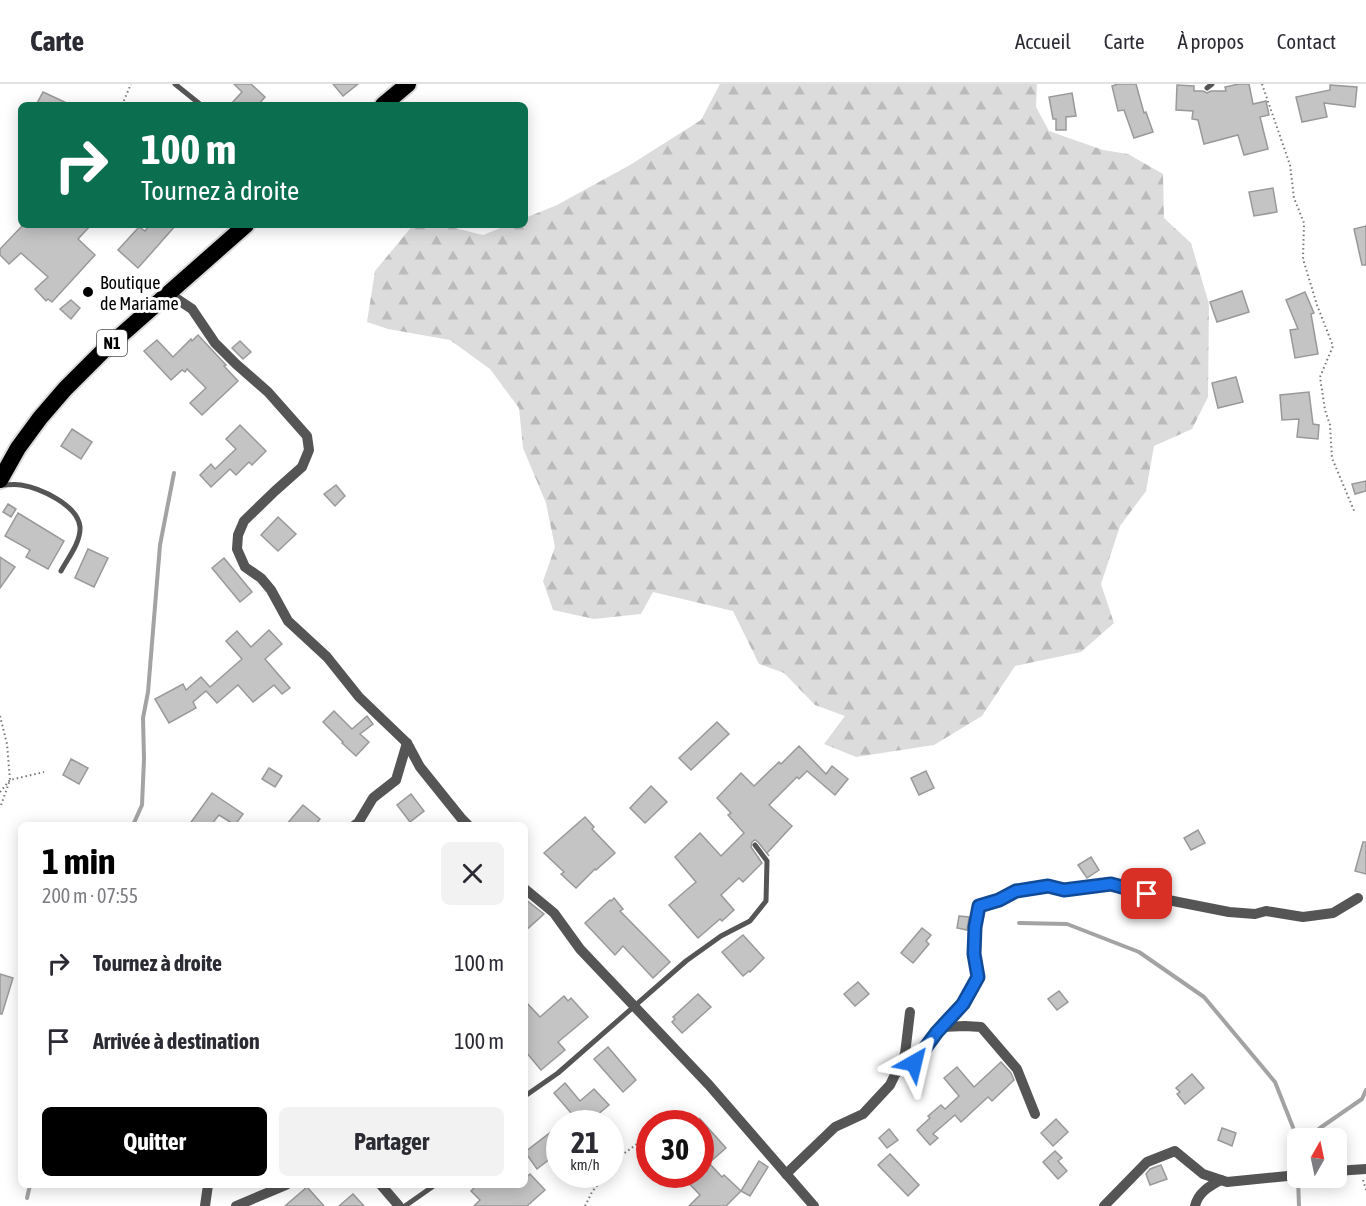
<!DOCTYPE html>
<html lang="fr">
<meta charset="utf-8">
<style>
:root{--surface:#fff;--page:#f2f2f3;--text:#2b2b33;--muted:#7c7c81;--line:#e1e1e2;--accent:#000}
body{margin:0;font-family:"Asap Condensed",sans-serif;background:var(--page);color:var(--text);height:100vh;display:flex;flex-direction:column;font-size:22px;white-space:nowrap}
*{box-sizing:border-box;margin:0}
p{font-size:20px;color:var(--muted)}
.icon{flex:none;width:33px;height:33px;fill:none;stroke:currentColor;stroke-width:2;stroke-linecap:round;stroke-linejoin:round}
.map{position:relative;flex:1;overflow:hidden}
.side{position:absolute;left:18px;top:738px;width:510px;height:366px;display:flex;flex-direction:column;background:var(--surface);border-radius:9px;box-shadow:0 3px 15px #0003}
.side>*{flex:none}
.guide{position:absolute;left:18px;top:18px;width:510px;height:126px;border-radius:9px;box-shadow:0 3px 15px #0003;background:#0b6e4f;color:#fff;overflow:hidden}
.needle{width:39px;rotate:9deg}
.tools{position:absolute;left:1287px;top:1044px;display:grid;gap:12px}
.tools a{display:grid;place-items:center;width:60px;height:60px;border-radius:9px;background:var(--surface);box-shadow:0 3px 15px #0003;font-size:30px}
.speed{position:absolute;left:546px;top:1026px;display:flex;gap:12px;font-size:30px;font-weight:700;text-align:center}
.speed>*{display:grid;place-content:center;width:78px;height:78px;border-radius:50%;background:var(--surface);box-shadow:0 3px 15px #0003;line-height:1}
.speed small{font-size:15px;font-weight:400}
.speed .limit{border:9px solid #d22;background:#fff;color:#111}
.pin{position:absolute;display:grid;place-items:center;width:51px;height:51px;color:#fff;margin:-26px;border-radius:12px;box-shadow:0 3px 9px #0006}
.me{position:absolute;width:66px;margin:-33px;rotate:37deg;stroke-linejoin:round;filter:drop-shadow(0 0 4px #0008)}
.turn{display:flex;align-items:center;gap:21px;height:126px;padding:0 24px;font-size:27px}
.turn .icon{width:78px;height:78px;stroke-width:2.5}
.turn b{display:block;font-size:42px;line-height:51px}
.round{display:grid;place-items:center;flex:none;width:63px;height:63px;border-radius:9px;background:var(--page)}
.summary{display:flex;align-items:center;justify-content:space-between;height:102px;padding:0 24px}
h1{font-size:36px;font-weight:700;line-height:45px;color:var(--accent)}
.button{display:flex;gap:12px;margin-top:auto;padding:12px 24px}
.button a{flex:1;height:69px;border-radius:9px;background:var(--accent);color:#fff;font-size:24px;font-weight:700;line-height:69px;text-align:center}
.button a+a{background:var(--page);color:var(--text)}
ul{padding:0;list-style:none}
li{display:flex;align-items:center;gap:18px;height:78px;padding:0 24px}
li div{flex:1}
li b{display:block;font-size:22px}
li em{font-style:normal}
header{display:flex;align-items:center;gap:36px;box-sizing:border-box;height:84px;padding:0 30px;background:var(--surface);border-bottom:2px solid var(--line)}
header strong{font-size:28px}
nav{display:flex;gap:33px;margin-inline-start:auto;font-size:21px}
.map>svg:first-child{display:block}
.forest{fill:url(#forest-firs)}
.lines{fill:none;stroke-linecap:round;stroke-linejoin:round}
.stream{stroke:#a3a3a3;stroke-width:4}
.building{fill:#c4c4c4;stroke:#999;stroke-width:1.5}
.trunk-casing{stroke:#dbdbdb;stroke-width:20}
.path{stroke:#777;stroke-width:2;stroke-dasharray:1.5 3;stroke-linecap:butt}
.service{stroke:#555;stroke-width:5}
.minor{stroke:#555;stroke-width:10}
.trunk{stroke:#000;stroke-width:16}
.route-casing{stroke:#114b97;stroke-width:15}
.route{stroke:#1a73e8;stroke-width:10}
.poi-dot{fill:#000;stroke:#fff;stroke-width:2}
.labels{text-anchor:middle;dominant-baseline:central;stroke-width:6;stroke-linejoin:round;paint-order:stroke}
.shield{fill:#fff;stroke:#4c4c4c;stroke-width:1.5}
.shield-label{font-size:16px;font-weight:bold;fill:#000}
.poi-label{font-size:18px;fill:#000;stroke:#fff;text-anchor:start}
</style>
<header>
<strong>Carte</strong>
<nav><a>Accueil</a><a>Carte</a><a>À propos</a><a>Contact</a></nav>
</header>
<div class="map">
<svg width="1366" height="1122" viewBox="0 0 1366 1122">
<defs>
<pattern id="forest-firs" width="22" height="20" patternUnits="userSpaceOnUse" patternTransform="scale(1.5)"><rect width="22" height="20" fill="#dcdcdc"/><path d="M5 1l3.5 6h-7zM16 11l3.5 6h-7z" fill="#bbb"/></pattern>
</defs>
<rect width="100%" height="100%" fill="#fff"/>
<polygon class="forest" points="720,0 1037,0 1036,23 1049,47 1103,66 1128,70 1163,90 1164,134 1191,159 1209,220 1208,313 1192,345 1154,362 1146,407 1120,442 1101,500 1114,539 1081,568 1015,582 982,632 934,661 856,673 824,660 845,632 815,621 784,589 759,580 733,527 653,508 641,530 594,535 553,526 543,497 555,463 546,419 523,364 519,324 490,285 450,256 388,245 367,238 375,187 413,141 443,141 483,151 508,141 525,141 525,134 557,121 630,81 701,36"/>
<g class="lines">
<g class="stream">
<polyline points="133,741 142,721 144,675 143,634 148,608 160,461 174,389"/>
<polyline points="1019,839 1067,840 1139,868 1204,913 1275,998 1298,1056"/>
<polyline points="1307,1054 1320,1044 1362,1015 1366,1006"/>
<polyline points="1297,1090 1296,1080 1298,1076"/>
<polyline points="1298,1094 1299,1122"/>
<polyline points="27,1114 30,1101"/>
</g>
</g>
<g class="building">
<polygon points="234,0 251,0 265,13 258,21 230,21 242,8"/>
<polygon points="333,0 358,0 343,12"/>
<polygon points="1118,0 1136,0 1144,29 1146,28 1153,48 1134,54 1124,26 1118,27 1112,2"/>
<polygon points="1239,0 1249,0 1253,20 1266,17 1269,31 1260,33 1268,65 1244,71 1238,51 1204,60 1198,36 1192,35 1193,27 1176,26 1177,1 1194,2 1194,7 1203,7 1207,9 1211,7 1226,7 1225,3"/>
<polygon points="1330,1 1357,3 1355,23 1324,19 1327,33 1302,38 1296,13 1330,6"/>
<polygon points="43,8 71,21 36,21"/>
<polygon points="1072,9 1076,32 1066,33 1066,46 1056,46 1056,35 1053,35 1049,13"/>
<polygon points="1273,104 1277,128 1254,132 1249,108"/>
<polygon points="23,141 91,141 78,155 95,171 52,218 48,215 46,217 35,205 48,193 21,169 9,180 0,171 0,165"/>
<polygon points="150,141 176,141 138,184 118,166 139,143 145,147"/>
<polygon points="1366,142 1366,181 1362,181 1354,145"/>
<polygon points="1242,207 1249,228 1217,238 1210,218"/>
<polygon points="1305,208 1314,229 1311,230 1318,270 1295,274 1290,246 1298,245 1286,216"/>
<polygon points="71,216 80,224 71,235 60,225"/>
<polygon points="198,251 226,281 224,282 238,297 202,331 190,319 206,304 187,285 185,288 182,286 171,296 144,267 157,256 173,273 191,255 192,257"/>
<polygon points="240,257 251,268 243,275 232,264"/>
<polygon points="1236,293 1243,318 1218,324 1212,299"/>
<polygon points="1309,308 1313,340 1319,341 1318,355 1297,353 1299,335 1282,336 1280,311"/>
<polygon points="240,341 266,367 252,381 249,378 236,391 230,385 211,403 200,391 211,380 215,385 236,365 226,355"/>
<polygon points="72,345 92,358 81,375 61,362"/>
<polygon points="1366,397 1366,407 1355,410 1352,400"/>
<polygon points="336,401 345,412 335,422 324,410"/>
<polygon points="8,420 16,425 11,433 3,428"/>
<polygon points="18,429 64,457 48,485 26,473 30,466 5,452"/>
<polygon points="278,433 296,450 278,467 261,451"/>
<polygon points="88,465 108,474 94,503 75,494"/>
<polygon points="0,473 15,483 0,504"/>
<polygon points="224,474 252,508 240,518 212,484"/>
<polygon points="269,546 282,560 265,575 290,604 282,610 274,601 253,618 238,601 217,619 206,607 193,618 196,624 169,639 155,615 183,600 186,606 201,593 210,603 242,575 226,557 237,547 251,563"/>
<polygon points="334,627 352,645 367,632 373,640 360,650 369,658 356,672 342,659 343,658 323,638"/>
<polygon points="717,638 729,650 691,686 679,674"/>
<polygon points="799,662 826,690 832,682 848,695 835,711 807,687 799,695 797,693 769,721 792,742 767,769 769,772 758,758 755,756 752,758 751,763 762,779 743,798 739,794 721,811 734,826 722,837 720,835 698,854 669,821 696,798 675,773 700,749 721,772 744,749 728,731 731,729 717,714 741,689 754,702 779,678 781,680"/>
<polygon points="71,675 88,684 79,700 63,691"/>
<polygon points="269,684 282,692 275,703 262,695"/>
<polygon points="926,687 934,704 919,711 911,694"/>
<polygon points="651,702 667,718 645,739 630,724"/>
<polygon points="212,709 243,730 235,741 219,731 211,741 189,741"/>
<polygon points="411,710 424,727 410,738 397,721"/>
<polygon points="303,721 320,735 315,741 286,741"/>
<polygon points="585,733 594,743 592,745 615,769 596,786 595,785 576,804 561,790 564,788 544,769"/>
<polygon points="1198,746 1205,759 1191,766 1184,754"/>
<polygon points="1363,758 1366,758 1366,790 1355,787"/>
<polygon points="1091,773 1099,786 1087,794 1078,781"/>
<polygon points="614,814 623,825 620,827 670,878 653,894 623,862 615,871 585,839 610,816 611,817"/>
<polygon points="525,815 544,830 525,847"/>
<polygon points="959,832 969,833 967,846 957,844"/>
<polygon points="922,844 931,851 926,857 929,860 913,879 901,869"/>
<polygon points="743,851 764,874 750,888 749,887 743,892 722,868"/>
<polygon points="0,890 13,894 2,930 0,930"/>
<polygon points="858,898 869,910 855,922 844,910"/>
<polygon points="1059,907 1068,918 1057,926 1048,915"/>
<polygon points="698,910 711,923 682,949 672,938 675,935 673,933"/>
<polygon points="564,912 568,917 571,914 588,933 558,958 565,966 541,986 525,967 525,917 540,933"/>
<polygon points="608,963 636,996 623,1008 594,975"/>
<polygon points="1001,978 1011,989 1014,996 992,1017 988,1013 961,1038 955,1031 933,1050 938,1054 930,1061 917,1046 930,1034 928,1032 941,1021 945,1025 959,1012 944,994 957,983 974,1003"/>
<polygon points="1192,990 1204,1004 1185,1020 1177,1010 1180,1008 1176,1004"/>
<polygon points="565,999 580,1017 594,1005 609,1021 596,1032 603,1040 561,1040 572,1030 554,1009"/>
<polygon points="700,1035 726,1064 709,1079 722,1093 724,1091 741,1107 759,1077 768,1083 750,1112 741,1107 726,1122 689,1122 700,1111 680,1090 700,1090"/>
<polygon points="1056,1035 1068,1048 1053,1062 1041,1049"/>
<polygon points="560,1041 560,1067 537,1085 525,1068"/>
<polygon points="1222,1044 1236,1049 1232,1062 1218,1056"/>
<polygon points="889,1045 898,1056 887,1064 879,1054"/>
<polygon points="1055,1067 1062,1074 1058,1077 1067,1087 1058,1095 1043,1078"/>
<polygon points="890,1070 919,1101 908,1112 878,1081"/>
<polygon points="1161,1081 1167,1095 1150,1101 1146,1090 1150,1085"/>
<polygon points="530,1090 545,1106 527,1122 474,1122 480,1116 471,1107 477,1101 525,1101 525,1094"/>
<polygon points="307,1103 324,1122 285,1122"/>
<polygon points="353,1110 364,1122 339,1122"/>
</g>
<g class="lines">
<g class="trunk-casing">
<g id="trunk">
<polyline points="383,21 408,0"/>
<polyline points="0,396 18,364 40,334 65,305 103,267 246,141"/>
</g>
</g>
<g class="path">
<polyline points="1262,0 1290,81 1294,114 1304,139 1303,175 1317,221 1333,262 1320,293 1325,326 1330,341 1332,374 1355,429"/>
<polyline points="122,21 131,0"/>
<polyline points="0,632 7,660 10,696 0,724"/>
<polyline points="0,708 10,696 44,688"/>
<polyline points="610,1086 622,1071 641,1057 647,1039 662,1037 692,1038"/>
<polyline points="1363,1096 1366,1106"/>
<polyline points="585,1122 592,1108 606,1090"/>
</g>
<g class="service">
<polyline points="175,0 201,21"/>
<polyline points="1207,4 1212,0"/>
<path d="M 2,401 C 8,401 15,400 21,401 C 40,404 78,421 80,443 C 81,458 68,474 61,487"/>
<polyline points="525,1012 558,989 686,877 721,852 750,837 766,817 767,777 755,761"/>
<polyline points="405,1122 435,1101"/>
</g>
<g class="minor">
<polyline points="168,209 192,225 215,259 236,280 268,308 307,352 309,366 302,383 275,407 244,437 238,451 237,465 245,483 261,494 271,506 288,537 327,573 359,613 407,659 420,683 461,734 468,741"/>
<polyline points="355,741 358,739 373,714 396,696 407,659"/>
<polyline points="525,805 554,829 580,865 709,1001 814,1122"/>
<polyline points="942,943 965,942 981,943 1017,985 1035,1030"/>
<polyline points="896,989 914,979 937,948 963,919 977,893 974,870 975,843 979,822 999,817 1016,807 1048,802 1064,806 1111,800 1163,815 1229,828 1255,830 1266,827 1303,833 1333,829 1358,814"/>
<polyline points="1336,1087 1366,1085"/>
<polyline points="786,1090 835,1043 863,1030 890,1001 905,970 910,928"/>
<polyline points="381,1101 399,1122"/>
<polyline points="205,1122 208,1101"/>
<polyline points="236,1122 286,1101"/>
<polyline points="1104,1122 1147,1078 1175,1067 1203,1090 1227,1098 1298,1091"/>
<path d="M 1195,1122 C 1198,1109 1209,1102 1221,1096"/>
</g>
<use href="#trunk" class="trunk"/>
</g>
<g class="lines">
<g class="route-casing">
<polyline id="route" points="914,979 937,948 963,920 978,893 974,870 975,843 979,822 999,816 1016,807 1048,802 1064,806 1111,800 1147,810"/>
</g>
<use href="#route" class="route"/>
</g>
<circle class="poi-dot" cx="88" cy="208" r="6"/>
<g class="labels">
<rect class="shield" x="97" y="246" width="30" height="26" rx="4.5"/>
<g class="shield-label">
<text x="112" y="259">N1</text>
</g>
<g class="poi-label">
<text x="100" y="198">Boutique<tspan x="100" dy="21">de Mariame</tspan></text>
</g>
</g>
</svg>
<div class="tools">
<a><svg class="needle" viewBox="-14 -14 28 28"><path d="M0-13l5 13h-10z" fill="#e53935"/><path d="M0 13l5-13h-10z" fill="#7c7c81"/></svg></a>
</div>
<div class="speed"><div>21<small>km/h</small></div><div class="limit">30</div></div>
<div class="pin" style="left:1147px;top:810px;background:#d93025"><svg class="icon" aria-label="arrive" viewBox="0 0 24 24"><path d="M6 21V4h12l-3 4 3 4H6"/></svg></div>
<svg class="me" style="left:914px;top:979px" viewBox="-20 -20 40 40"><path d="M0-17L14 15 0 8-14 15z" fill="#1a73e8" stroke="#fff" stroke-width="4"/></svg>
<div class="guide">
<div class="turn"><svg class="icon" aria-label="right" viewBox="0 0 24 24"><path d="M7 20v-9h11M14 6l5 5-5 5"/></svg><div><b>100 m</b>Tournez à droite</div></div>
</div>
<section class="side">
<div class="summary"><div><h1>1 min</h1><p>200 m · 07:55</p></div><a class="round"><svg class="icon" aria-label="close" viewBox="0 0 24 24"><path d="M6 6l12 12M18 6L6 18"/></svg></a></div>
<ul>
<li><svg class="icon" aria-label="right" viewBox="0 0 24 24"><path d="M7 20v-9h11M14 6l5 5-5 5"/></svg><div><b>Tournez à droite</b></div><em>100 m</em></li>
<li><svg class="icon" aria-label="arrive" viewBox="0 0 24 24"><path d="M6 21V4h12l-3 4 3 4H6"/></svg><div><b>Arrivée à destination</b></div><em>100 m</em></li>
</ul>
<div class="button"><a>Quitter</a><a>Partager</a></div>
</section>
</div>
